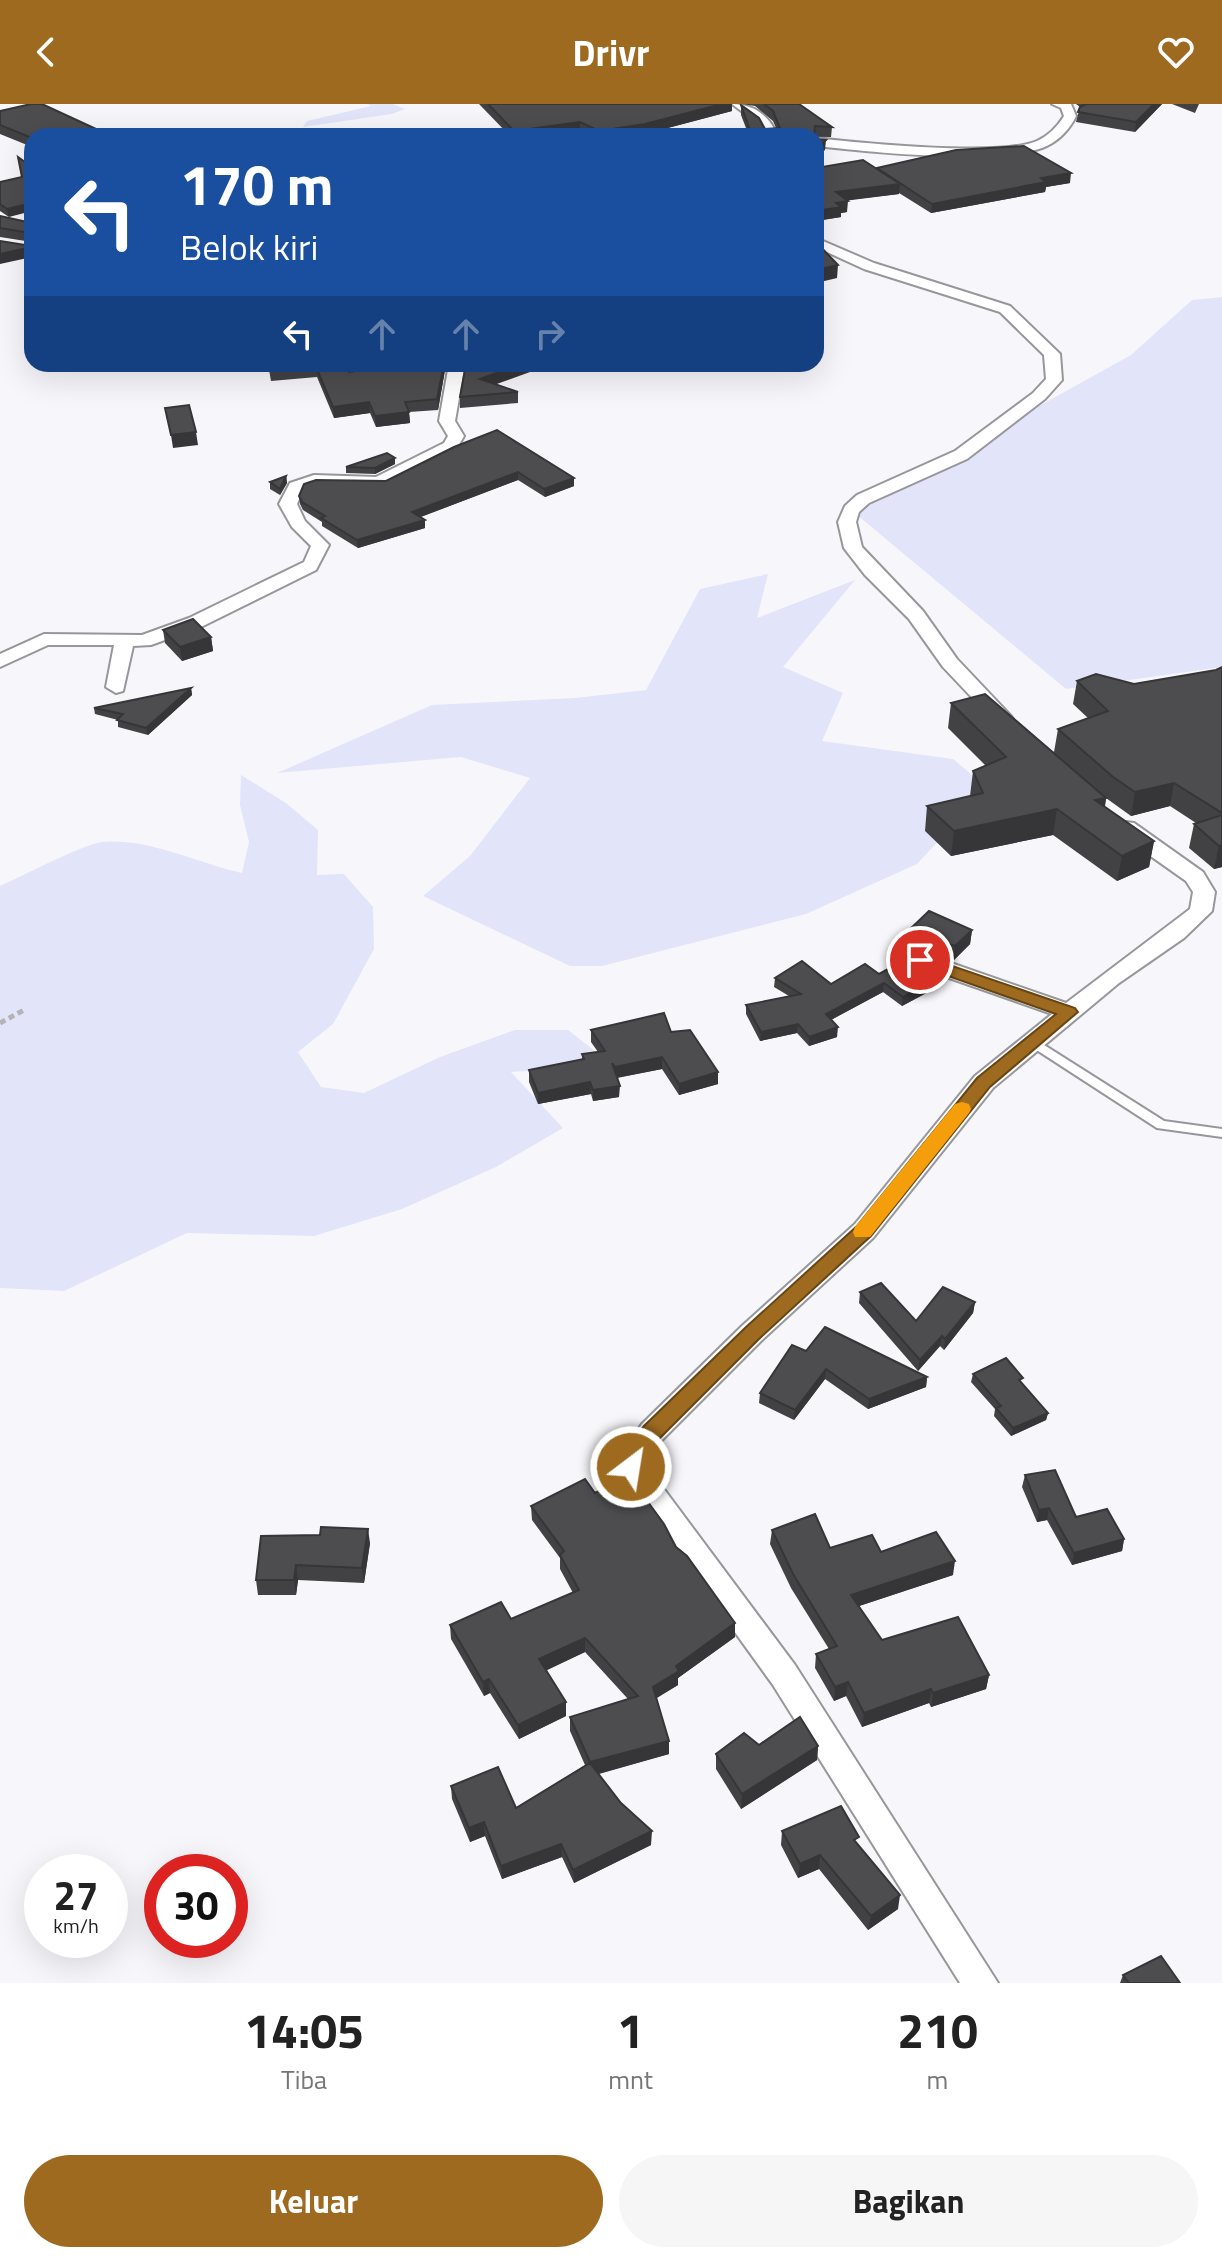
<!DOCTYPE html>
<html lang="id">
<style>
:root{--surface:#fff;--page:#f6f6f6;--text:#222;--muted:#767676;--accent:#9d6a20}
body{margin:0;font-family:"Titillium Web",sans-serif;background:var(--page);color:var(--text);height:100vh;display:flex;flex-direction:column;font-size:30px;white-space:nowrap}
*{box-sizing:border-box;margin:0}
p{font-size:26px;color:var(--muted)}
.icon{flex:none;width:44px;height:44px;fill:none;stroke:currentColor;stroke-width:2;stroke-linecap:round;stroke-linejoin:round}
.map{position:relative;height:1879px;overflow:hidden}
.details{display:flex;flex-direction:column;background:var(--surface);flex:1}
.details>*{flex:none}
.top-card{position:absolute;left:24px;top:24px;width:800px;height:244px;border-radius:24px;box-shadow:0 8px 32px #0002;background:#1a4fa0;color:#fff;overflow:hidden}
.speed{position:absolute;left:24px;top:1750px;display:flex;gap:16px;font-size:40px;font-weight:700;text-align:center}
.speed>*{display:grid;place-content:center;width:104px;height:104px;border-radius:50%;background:var(--surface);box-shadow:0 8px 32px #0002;line-height:1}
.speed small{font-size:20px;font-weight:400}
.speed .limit{border:12px solid #d22;background:#fff;color:#111}
.pin{position:absolute;display:grid;place-items:center;width:68px;height:68px;color:#fff;margin:-34px;border:4px solid #fff;border-radius:50%;box-shadow:0 2px 8px #0007}
.me{position:absolute;width:88px;margin:-44px;rotate:31deg;stroke-linejoin:round;filter:drop-shadow(0 0 6px #0008)}
.turn{display:flex;align-items:center;gap:28px;height:168px;padding:0 24px;font-size:36px}
.turn .icon{width:104px;height:104px;stroke-width:2.5}
.turn b{display:block;font-size:56px;line-height:68px}
.lanes{display:flex;align-items:center;height:76px;padding:0 24px;background:#0003;justify-content:center;gap:40px;direction:ltr}
.lanes .off{opacity:.35}
.eta{display:flex;justify-content:space-evenly;align-items:center;height:136px;text-align:center}
.eta b{font-size:48px;font-weight:700;line-height:56px}
.button{display:flex;gap:16px;margin-top:auto;padding:16px 24px}
.button a{flex:1;height:92px;border-radius:48px;background:var(--accent);color:#fff;font-size:32px;font-weight:700;line-height:92px;text-align:center}
.button a+a{background:var(--page);color:var(--text)}
header{display:flex;justify-content:space-between;align-items:center;height:104px;padding:0 24px;background:var(--accent);color:#fff;font-size:36px;font-weight:700}
.map>svg:first-child{display:block}
.green{fill:#e2e4fa}
.lines{fill:none;stroke-linecap:round;stroke-linejoin:round}
.lane-casing{stroke:#97979b;stroke-width:4}
.street-casing{stroke:#97979b;stroke-width:4}
.path{stroke:#b4b4b7;stroke-width:5;stroke-dasharray:6 4;stroke-linecap:butt}
.lane{fill:#fff;fill-rule:evenodd}
.street{fill:#fff;fill-rule:evenodd}
.wall{fill:#424245}
.shaded-wall{fill:#363638}
.building{fill:#4d4d50;stroke:#363638;stroke-width:2}
.route{fill:#9d6a20;stroke:#664515;stroke-width:2}
.slow{fill:#f59e0b}
</style>
<header><svg class="icon" aria-label="back" viewBox="0 0 24 24"><path d="M15 5l-7 7 7 7"/></svg>Drivr<svg class="icon" aria-label="heart" viewBox="0 0 24 24"><path d="M12 20l-8-8c-3-5 5-10 8-4 3-6 11-1 8 4z"/></svg></header>
<div class="map">
<svg width="1222" height="1879" viewBox="0 0 1222 1879">
<rect width="100%" height="100%" fill="#f7f7fb"/>
<g class="green">
<polygon points="367,0 393,0 405,5 392,10 303,23 307,17 371,2"/>
<polygon points="1222,193 1222,563 1066,585 851,406 1131,251 1192,196"/>
<polygon points="768,470 757,514 855,476 783,563 843,589 822,637 953,655 988,684 917,760 806,810 602,862 570,862 423,792 470,752 530,674 461,653 277,669 432,601 575,594 646,586 700,485"/>
<path d="M 241,671 L 286,699 L 318,726 L 317,771 L 344,770 L 373,803 L 374,845 L 333,920 L 298,948 L 321,983 L 364,989 L 440,953 L 515,926 L 568,926 L 600,951 L 545,966 L 511,968 L 563,1024 L 496,1063 L 402,1105 L 314,1132 L 187,1129 L 64,1187 L 0,1184 L 0,782 C 21,773 85,739 103,738 C 150,734 196,759 242,769 L 249,738 L 240,701 Z"/>
</g>
<g class="lines">
<g class="lane-casing">
<polygon id="lane" points="1033,934 1164,1017 1222,1025 1222,1033 1157,1024 1029,941 1027,938"/>
</g>
<g class="street-casing">
<g id="street">
<path d="M 732,0 C 753,0 771,12 777,32 L 765,32 L 761,22 Z"/>
<path d="M 1052,0 L 1071,0 L 1076,12 L 1074,16 C 1067,28 1056,39 1042,44 C 994,61 870,48 816,42 L 816,34 C 860,39 1001,53 1037,37 C 1048,32 1058,22 1064,12 L 1061,4 Z"/>
<polygon points="816,134 874,159 1010,202 1060,250 1062,276 1045,295 967,355 869,399 859,408 856,418 862,443 923,507 957,555 1010,611 1013,615 1010,619 996,619 943,563 909,515 865,471 844,444 838,418 845,402 857,391 955,347 1033,289 1046,275 1044,251 1000,208 864,165 816,143"/>
<polygon points="449,260 465,260 455,317 464,332 456,346 385,382 316,381 303,386 297,400 305,417 329,441 316,466 203,522 151,541 133,542 123,587 116,589 106,583 114,541 48,541 0,563 0,550 44,530 142,531 189,514 304,458 311,442 292,423 279,400 290,379 314,371 376,373 444,339 448,332 439,317"/>
<polygon points="1126,718 1134,719 1203,768 1215,788 1212,807 1184,834 1119,879 993,984 873,1134 762,1236 662,1336 646,1361 795,1561 998,1879 960,1879 773,1581 616,1363 623,1346 642,1320 742,1222 855,1120 975,972 1052,910 912,861 909,856 912,851 928,851 1066,899 1190,805 1193,788 1186,777 1118,729 1115,724 1118,719"/>
</g>
</g>
<polyline class="path" points="0,919 24,906"/>
<use href="#lane" class="lane"/>
<use href="#street" class="street"/>
</g>
<g class="wall">
<polygon points="479,0 732,0 732,7 645,30 630,32 588,32 580,28 547,32 510,32"/>
<polygon points="742,0 799,0 832,23 831,33 749,32 741,11 741,1 765,25 776,24 773,17 755,2"/>
<polygon points="1076,0 1162,0 1135,28 1076,18 1080,3"/>
<polygon points="1172,0 1199,0 1195,9"/>
<polygon points="0,7 32,32 32,43 0,30"/>
<polygon points="816,64 877,65 1070,79 1046,83 1045,88 931,109 899,89 899,90 847,96 847,108 841,109 841,113 816,117"/>
<polygon points="22,73 9,113 0,107 0,78"/>
<polygon points="0,112 32,119 32,138 0,133"/>
<polygon points="268,260 347,260 349,268 395,260 445,260 445,266 438,306 409,308 410,319 376,323 370,309 334,314 317,273 271,277"/>
<polygon points="518,288 518,299 460,304 460,293"/>
<polygon points="454,343 574,374 574,382 545,393 518,376 420,413 425,416 425,424 358,444 322,422 322,418 303,406 300,400 299,392 386,377"/>
<polygon points="395,354 395,360 375,370 346,369 346,363"/>
<polygon points="286,372 287,379 280,391 270,385 270,378"/>
<polygon points="163,526 211,533 213,547 182,557 165,539"/>
<polygon points="1222,563 1222,763 1214,765 1189,744 1194,720 1196,719 1170,702 1131,712 1106,694 1105,703 1154,737 1149,763 1117,777 1053,731 951,752 925,727 927,702 970,692 973,667 986,662 948,624 951,599 1054,648 1058,625 1088,614 1073,600 1077,577 1134,580 1216,566"/>
<polygon points="191,584 192,591 148,631 118,623 118,616 95,610 94,604"/>
<polygon points="972,826 970,840 953,857 906,842 907,828"/>
<polygon points="879,870 931,877 930,887 902,902 883,888 831,916 837,933 809,942 797,929 760,937 746,910 746,901 789,892 774,883 775,874 831,880"/>
<polygon points="591,926 671,928 718,968 718,980 679,991 662,965 617,974 619,993 593,997 591,990 538,1000 529,978 529,966 582,955 582,950 598,948 591,938"/>
<polygon points="860,1188 916,1217 975,1198 973,1209 944,1246 940,1242 918,1267 859,1199"/>
<polygon points="806,1247 927,1273 926,1283 868,1305 825,1275 794,1316 759,1299 760,1289"/>
<polygon points="973,1270 1022,1279 1048,1309 1046,1316 1011,1332 994,1312 995,1305 971,1278"/>
<polygon points="1025,1371 1076,1413 1124,1435 1122,1447 1072,1461 1047,1416 1037,1418 1022,1383"/>
<polygon points="595,1389 676,1443 735,1533 678,1574 678,1581 656,1594 669,1650 599,1670 651,1741 574,1779 562,1753 502,1775 485,1732 470,1738 452,1695 451,1682 516,1704 585,1661 570,1627 570,1613 628,1595 585,1548 546,1566 566,1598 566,1612 519,1635 490,1589 484,1592 451,1535 450,1521 511,1515 573,1489 560,1465 560,1454 532,1416 531,1402"/>
<polygon points="772,1426 830,1444 881,1448 953,1471 859,1502 882,1536 989,1571 986,1585 931,1603 929,1599 862,1623 846,1592 834,1597 815,1564 816,1550 829,1545 791,1484 770,1440"/>
<polygon points="261,1432 370,1439 364,1479 298,1476 296,1491 258,1491 256,1476"/>
<polygon points="759,1641 818,1642 817,1656 741,1705 716,1665 716,1650"/>
<polygon points="782,1727 858,1740 898,1805 868,1826 819,1765 798,1774 781,1741"/>
<polygon points="1123,1871 1180,1879 1120,1879"/>
</g>
<g class="shaded-wall">
<polygon points="722,0 732,0 732,7 645,30 630,32 599,32 599,27"/>
<polygon points="1154,0 1162,0 1135,28 1136,18"/>
<polygon points="580,18 580,28 547,32 514,32 514,27"/>
<polygon points="96,25 97,32 51,32 50,30"/>
<polygon points="826,36 825,46 816,54 816,45"/>
<polygon points="1071,69 1070,79 1046,83 1045,88 931,109 932,100 1041,74"/>
<polygon points="900,80 899,90 836,98 836,88"/>
<polygon points="848,97 847,108 841,109 841,113 816,117 816,107 836,99"/>
<polygon points="32,99 32,107 9,113 7,105"/>
<polygon points="32,143 32,153 0,160 0,150"/>
<polygon points="838,161 837,174 816,179 816,166"/>
<polygon points="444,260 445,260 445,266 438,306 437,295"/>
<polygon points="521,260 552,260 480,286 480,275"/>
<polygon points="369,298 370,309 334,314 333,303"/>
<polygon points="409,308 410,319 376,323 375,312"/>
<polygon points="196,328 198,341 173,344 171,331"/>
<polygon points="395,354 395,360 375,370 375,364"/>
<polygon points="518,368 518,376 413,416 412,408"/>
<polygon points="286,372 287,379 280,391 280,385"/>
<polygon points="574,374 574,382 545,393 544,385"/>
<polygon points="425,416 425,424 358,444 357,436"/>
<polygon points="211,533 213,547 182,557 180,543"/>
<polygon points="191,584 192,591 148,631 146,624"/>
<polygon points="1174,679 1170,702 1131,712 1135,688"/>
<polygon points="1106,694 1102,719 1095,696"/>
<polygon points="1057,705 1053,731 951,752 954,727"/>
<polygon points="1154,737 1149,763 1117,777 1122,752"/>
<polygon points="1222,741 1222,763 1214,765 1219,742"/>
<polygon points="972,826 970,840 953,857 955,842"/>
<polygon points="931,877 930,887 902,902 903,893"/>
<polygon points="884,879 883,888 825,919 826,910"/>
<polygon points="798,920 797,929 760,937 761,928"/>
<polygon points="838,923 837,933 809,942 809,933"/>
<polygon points="662,953 662,965 615,974 615,963"/>
<polygon points="718,968 718,980 679,991 679,980"/>
<polygon points="590,978 591,990 538,1000 538,989"/>
<polygon points="620,982 619,993 593,997 593,986"/>
<polygon points="975,1198 973,1209 944,1246 945,1235"/>
<polygon points="942,1232 940,1242 918,1267 920,1256"/>
<polygon points="826,1265 825,1275 794,1316 795,1306"/>
<polygon points="927,1273 926,1283 868,1305 869,1295"/>
<polygon points="1048,1309 1046,1316 1011,1332 1013,1324"/>
<polygon points="1049,1404 1047,1416 1037,1418 1039,1406"/>
<polygon points="368,1425 370,1439 364,1479 362,1464"/>
<polygon points="1124,1435 1122,1447 1072,1461 1074,1449"/>
<polygon points="955,1457 953,1471 850,1505 851,1491"/>
<polygon points="296,1461 298,1476 296,1491 294,1476"/>
<polygon points="735,1519 735,1533 678,1574 678,1581 652,1597 653,1583 676,1562"/>
<polygon points="585,1534 585,1548 539,1570 539,1555"/>
<polygon points="989,1571 986,1585 931,1603 933,1589"/>
<polygon points="489,1575 490,1589 484,1592 483,1578"/>
<polygon points="848,1578 846,1592 834,1597 835,1583"/>
<polygon points="931,1585 929,1599 862,1623 864,1609"/>
<polygon points="566,1598 566,1612 519,1635 518,1621"/>
<polygon points="669,1637 669,1650 590,1672 590,1658"/>
<polygon points="818,1642 817,1656 741,1705 742,1690"/>
<polygon points="484,1718 485,1732 470,1738 469,1724"/>
<polygon points="652,1727 651,1741 574,1779 573,1766"/>
<polygon points="561,1740 562,1753 502,1775 501,1762"/>
<polygon points="820,1751 819,1765 798,1774 800,1760"/>
<polygon points="900,1791 898,1805 868,1826 871,1812"/>
</g>
<g class="building">
<polygon points="31,0 42,0 96,25 50,30 52,32 32,32 32,34 0,21 0,7"/>
<polygon points="488,0 722,0 645,20 599,27 580,18 514,27"/>
<polygon points="764,0 799,0 832,23 815,22 814,32 752,32 741,1 759,14 765,25 780,24 773,7"/>
<polygon points="1086,0 1154,0 1136,18 1078,8 1080,3"/>
<polygon points="816,35 826,36 816,45"/>
<polygon points="1024,42 1071,69 1041,74 1046,78 932,100 877,64 956,46"/>
<polygon points="18,53 32,63 32,99 7,105 0,100 0,78 22,73"/>
<polygon points="863,56 900,80 836,88 848,97 836,99 842,103 816,107 816,64"/>
<polygon points="0,112 32,119 32,139 31,129 0,124"/>
<polygon points="0,137 32,142 32,143 0,150"/>
<polygon points="816,138 838,161 816,166"/>
<polygon points="269,260 347,260 349,268 398,260 444,260 437,295 405,298 409,308 375,312 369,298 333,303 316,263 270,266"/>
<polygon points="466,260 521,260 480,275 518,288 460,293"/>
<polygon points="189,301 196,328 171,331 165,304"/>
<polygon points="497,326 574,374 544,385 518,368 412,408 425,416 357,436 321,414 325,412 302,398 299,392 304,380 316,376 386,377 454,343"/>
<polygon points="387,349 395,354 375,364 346,363"/>
<polygon points="286,372 280,385 270,378"/>
<polygon points="193,515 211,533 180,543 163,526"/>
<polygon points="1222,563 1222,709 1174,679 1135,688 1113,673 1058,625 1108,607 1077,577 1096,570 1134,580 1216,566"/>
<polygon points="191,584 146,624 117,616 123,610 94,604"/>
<polygon points="985,590 1106,694 1095,696 1154,737 1122,752 1057,705 954,727 927,702 983,689 973,667 1006,653 951,599"/>
<polygon points="1222,711 1222,741 1219,742 1194,720"/>
<polygon points="929,807 972,826 955,842 907,828"/>
<polygon points="802,857 831,880 865,860 879,870 903,857 931,877 903,893 884,879 826,910 838,923 809,933 798,920 761,928 746,901 801,890 775,874"/>
<polygon points="664,909 671,928 690,926 718,968 679,980 662,953 615,963 612,959 620,982 593,986 590,978 538,989 529,966 584,955 582,950 605,947 591,926"/>
<polygon points="881,1179 916,1217 943,1183 975,1198 945,1235 942,1232 920,1256 860,1188"/>
<polygon points="825,1223 927,1273 869,1295 826,1265 795,1306 760,1289 792,1241 806,1247"/>
<polygon points="1006,1254 1023,1274 1019,1276 1048,1309 1013,1324 996,1304 1001,1302 973,1270"/>
<polygon points="1055,1366 1076,1413 1107,1405 1124,1435 1074,1449 1049,1404 1039,1406 1025,1371"/>
<polygon points="629,1372 664,1420 676,1443 687,1452 735,1519 676,1562 679,1567 653,1583 669,1637 590,1658 570,1613 638,1592 585,1534 539,1555 566,1598 518,1621 489,1575 483,1578 450,1521 501,1498 511,1515 579,1486 560,1451 564,1447 531,1402 585,1375 595,1389"/>
<polygon points="815,1410 830,1444 872,1431 881,1448 936,1428 955,1457 851,1491 882,1536 958,1513 989,1571 933,1589 931,1585 864,1609 848,1578 835,1583 816,1550 837,1542 793,1470 772,1426"/>
<polygon points="321,1423 368,1425 362,1464 296,1461 294,1476 256,1476 261,1432 320,1431"/>
<polygon points="800,1613 818,1642 742,1690 716,1650 744,1629 759,1641"/>
<polygon points="590,1659 621,1699 652,1727 573,1766 561,1740 501,1762 484,1718 469,1724 451,1682 498,1663 516,1704"/>
<polygon points="841,1702 859,1733 854,1736 900,1791 871,1812 820,1751 800,1760 782,1727"/>
<polygon points="1161,1852 1180,1879 1129,1879 1123,1871"/>
</g>
<polygon class="route" points="920,851 1075,904 1078,908 990,983 871,1132 759,1235 660,1334 643,1356 639,1369 631,1372 624,1369 620,1363 622,1354 644,1322 745,1224 857,1122 977,974 1056,910 914,860 911,856"/>
<polygon class="slow" points="962,998 969,1000 971,1005 969,1009 870,1133 855,1133 853,1128 855,1123 955,1000"/>
</svg>
<div class="speed"><div>27<small>km/h</small></div><div class="limit">30</div></div>
<div class="pin" style="left:920px;top:856px;background:#d93025"><svg class="icon" aria-label="arrive" viewBox="0 0 24 24"><path d="M6 21V4h12l-3 4 3 4H6"/></svg></div>
<svg class="me" style="left:631px;top:1363px" viewBox="-20 -20 40 40"><circle r="17" fill="#9d6a20" stroke="#fff" stroke-width="3"/><path d="M0-11L8 9 0 5-8 9z" fill="#fff"/></svg>
<div class="top-card">
<div class="turn"><svg class="icon" aria-label="left" viewBox="0 0 24 24"><path d="M17 20v-9H6M10 6l-5 5 5 5"/></svg><div><b>170 m</b>Belok kiri</div></div>
<div class="lanes"><svg class="icon" aria-label="left" viewBox="0 0 24 24"><path d="M17 20v-9H6M10 6l-5 5 5 5"/></svg><svg class="icon off" aria-label="ahead" viewBox="0 0 24 24"><path d="M12 20V5M6 11l6-6 6 6"/></svg><svg class="icon off" aria-label="ahead" viewBox="0 0 24 24"><path d="M12 20V5M6 11l6-6 6 6"/></svg><svg class="icon off" aria-label="right" viewBox="0 0 24 24"><path d="M7 20v-9h11M14 6l5 5-5 5"/></svg></div>
</div>
</div>
<section class="details">
<div class="eta">
<div><b>14:05</b><p>Tiba</p></div>
<div><b>1</b><p>mnt</p></div>
<div><b>210</b><p>m</p></div>
</div>
<div class="button"><a>Keluar</a><a>Bagikan</a></div>
</section>
